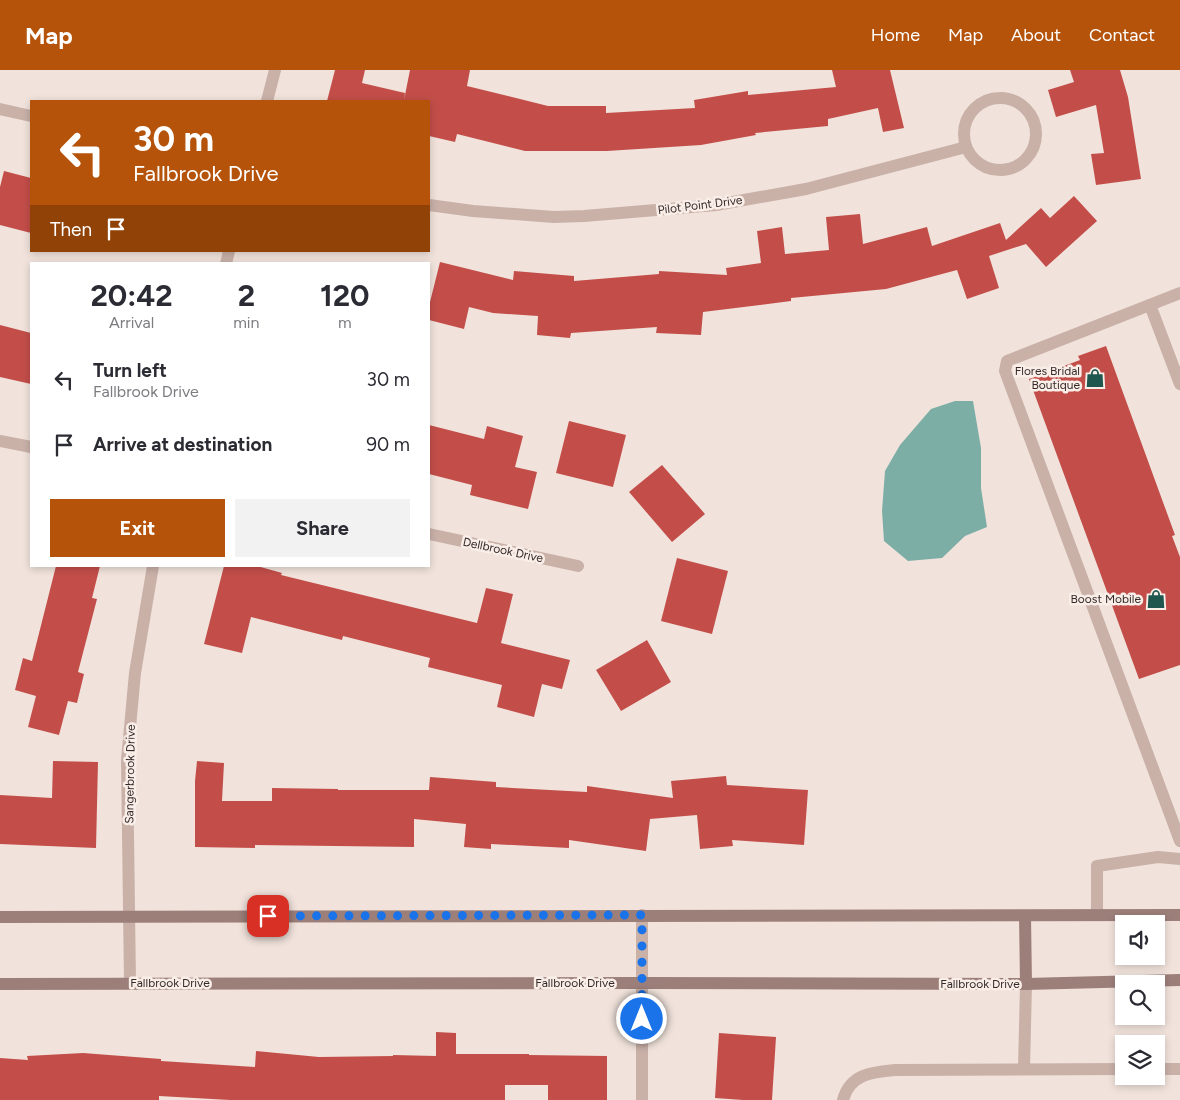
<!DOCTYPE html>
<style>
:root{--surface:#fff;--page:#f2f2f3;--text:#2b2b33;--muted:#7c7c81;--accent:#b45309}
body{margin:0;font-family:Figtree,sans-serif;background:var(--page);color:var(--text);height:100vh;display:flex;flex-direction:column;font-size:19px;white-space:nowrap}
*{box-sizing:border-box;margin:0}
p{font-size:16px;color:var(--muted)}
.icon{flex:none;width:28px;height:28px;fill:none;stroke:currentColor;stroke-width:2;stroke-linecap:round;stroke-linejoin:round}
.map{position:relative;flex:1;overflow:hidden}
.details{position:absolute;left:30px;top:192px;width:400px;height:305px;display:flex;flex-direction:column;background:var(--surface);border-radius:0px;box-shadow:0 2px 8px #0003}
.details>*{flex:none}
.top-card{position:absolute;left:30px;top:30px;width:400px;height:152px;border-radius:0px;box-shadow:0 2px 8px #0003;background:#b45309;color:#fff;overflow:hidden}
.tools{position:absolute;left:1115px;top:845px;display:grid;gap:10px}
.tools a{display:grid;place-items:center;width:50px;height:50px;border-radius:0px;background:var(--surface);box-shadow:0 2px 8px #0003;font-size:25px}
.pin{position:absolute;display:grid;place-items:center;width:42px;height:42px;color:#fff;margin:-21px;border-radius:10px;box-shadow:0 2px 8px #0006}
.me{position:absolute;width:55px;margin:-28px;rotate:0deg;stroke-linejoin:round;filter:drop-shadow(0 0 4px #0008)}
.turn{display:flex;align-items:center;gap:18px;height:105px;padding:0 20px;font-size:22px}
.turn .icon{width:65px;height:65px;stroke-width:2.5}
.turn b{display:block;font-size:35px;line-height:42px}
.then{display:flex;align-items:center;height:48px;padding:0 20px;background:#0003;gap:10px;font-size:19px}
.eta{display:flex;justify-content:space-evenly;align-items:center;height:85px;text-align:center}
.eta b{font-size:30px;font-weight:700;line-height:35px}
.cta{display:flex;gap:10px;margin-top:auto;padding:10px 20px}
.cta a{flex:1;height:58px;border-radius:0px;background:var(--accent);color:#fff;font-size:20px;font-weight:700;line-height:58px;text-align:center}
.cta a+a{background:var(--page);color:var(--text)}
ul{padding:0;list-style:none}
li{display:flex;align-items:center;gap:15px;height:65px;padding:0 20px}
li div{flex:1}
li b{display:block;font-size:19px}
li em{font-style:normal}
header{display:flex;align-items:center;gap:30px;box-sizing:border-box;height:70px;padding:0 25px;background:var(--accent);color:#fff}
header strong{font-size:24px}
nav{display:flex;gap:28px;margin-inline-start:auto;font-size:18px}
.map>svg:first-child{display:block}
.water{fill:#7caea6}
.building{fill:#c34e49}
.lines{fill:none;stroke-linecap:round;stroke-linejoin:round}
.service{stroke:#c9b1a8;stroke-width:12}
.minor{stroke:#c9b1a8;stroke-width:12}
.secondary{stroke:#9d7f7a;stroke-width:12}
.route{stroke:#1a73e8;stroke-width:9;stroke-dasharray:0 16.2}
.labels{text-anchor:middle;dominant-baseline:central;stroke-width:5;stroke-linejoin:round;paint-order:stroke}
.street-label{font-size:12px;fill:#362a28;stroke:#f9eee8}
.poi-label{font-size:12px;fill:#362a28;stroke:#f9eee8;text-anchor:end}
</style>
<header>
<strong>Map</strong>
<nav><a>Home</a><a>Map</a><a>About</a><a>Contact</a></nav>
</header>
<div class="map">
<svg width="1180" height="1030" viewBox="0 0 1180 1030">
<rect width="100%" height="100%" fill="#f1e3dc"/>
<polygon class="water" points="955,331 973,331 981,378 981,418 987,457 965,466 942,488 908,491 884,471 882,441 885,401 900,375 931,339"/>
<g class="building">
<polygon points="335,0 365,0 362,13 405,23 404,30 410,0 470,0 467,16 548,36 606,36 606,43 695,38 694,30 748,21 748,25 836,17 832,0 890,0 904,58 883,62 878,38 828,49 828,56 755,63 756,65 701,75 607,81 525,81 457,64 455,72 429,66 429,31 327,31"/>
<polygon points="1070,0 1120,0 1128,27 1141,109 1096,115 1091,84 1104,83 1096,35 1056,47 1048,20 1074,12"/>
<polygon points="4,101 31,108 31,163 0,155 0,117"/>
<polygon points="1074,126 1097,151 1046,197 1026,174 989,186 999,218 967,229 957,200 886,219 791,228 791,231 703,242 701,265 656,263 657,257 571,263 570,268 537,265 538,246 493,243 469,237 464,259 429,250 429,236 440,192 513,210 514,201 574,206 574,211 659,204 659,201 727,205 726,198 761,193 757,161 782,157 785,184 829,180 826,147 860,144 863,174 927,157 932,176 1000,153 1006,170 1041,138 1050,148"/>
<polygon points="0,255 31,263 31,314 0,307"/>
<polygon points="1106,276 1175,465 1172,466 1180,487 1180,595 1139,609 1029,309 1080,290 1078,286"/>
<polygon points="569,351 626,365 613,417 556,403"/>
<polygon points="429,355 484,369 487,356 523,366 515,397 537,402 528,439 470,425 472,415 429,404"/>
<polygon points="662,395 705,444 672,472 629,422"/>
<polygon points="677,488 728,501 712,564 661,551"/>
<polygon points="56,496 100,496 92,528 97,529 78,602 84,604 77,633 68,631 59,665 28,657 36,626 15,620 23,588 32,591"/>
<polygon points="224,496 257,496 282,503 281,505 477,553 486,518 513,524 501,573 570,590 562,619 542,614 534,647 497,637 502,615 428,597 430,588 343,566 342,570 251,547 242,583 204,574"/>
<polygon points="647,570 671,612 621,641 596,600"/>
<polygon points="53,691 98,692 96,778 0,774 0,725 52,728"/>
<polygon points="197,691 224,693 222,731 272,731 272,718 338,719 338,720 429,720 430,707 496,712 496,717 587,722 587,716 673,728 671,711 726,706 727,715 808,720 804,775 732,770 733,776 700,779 697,745 650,749 646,781 569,770 569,778 491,774 491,779 464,777 466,754 414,749 414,777 255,775 255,778 195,777 195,711"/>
<polygon points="436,962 456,963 456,984 529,984 529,985 607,986 607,1030 548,1030 548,1015 505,1015 505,1030 230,1030 159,1026 159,1030 0,1030 0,988 28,990 27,986 83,983 161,989 161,991 255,997 256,981 319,987 393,986 393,985 436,986"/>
<polygon points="719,963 776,967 772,1030 743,1030 715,1028"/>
</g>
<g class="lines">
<g class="service">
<polyline points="1180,223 1007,291 1005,301 1180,771"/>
<polyline points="1150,235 1180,314"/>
<polyline points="1097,845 1097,796 1158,787 1180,789"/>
<polyline points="1024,999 1026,914"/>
<polyline points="1156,999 1180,999"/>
<path d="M 843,1030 C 850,1004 872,1002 895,1000 L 1124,999"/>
</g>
<g class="minor">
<circle cx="1000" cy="64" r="36"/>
<polyline points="267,31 275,0"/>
<polyline points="0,39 31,46"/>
<polyline points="429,135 473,141 554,147 584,146 716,135 806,119 966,77"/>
<polyline points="226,194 229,181"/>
<polyline points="0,371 31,377"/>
<polyline points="429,464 578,496"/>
<polyline points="642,845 642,1030"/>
<polyline points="130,913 127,690 135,603 153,496"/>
</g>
<g class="secondary">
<polyline points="1025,846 1026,914"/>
<polyline points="0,847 1180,845"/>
<polyline points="0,914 642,913 1026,914 1180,910"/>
</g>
</g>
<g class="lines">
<polyline class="route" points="268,846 642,845 642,949"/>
</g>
<defs>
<g id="shop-bare" transform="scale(1.5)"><path d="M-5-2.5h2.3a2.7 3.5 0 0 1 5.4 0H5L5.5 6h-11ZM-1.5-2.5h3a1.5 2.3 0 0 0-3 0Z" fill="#1f574f" stroke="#f9eee8" stroke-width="2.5" paint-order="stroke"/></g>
</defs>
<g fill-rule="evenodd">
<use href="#shop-bare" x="1095" y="308"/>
<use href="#shop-bare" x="1156" y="529"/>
</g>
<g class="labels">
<g class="street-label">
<text transform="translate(700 135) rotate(-7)">Pilot Point Drive</text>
<text transform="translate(503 480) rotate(12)">Dellbrook Drive</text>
<text transform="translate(130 704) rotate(-89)">Sangerbrook Drive</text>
<text x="170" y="913">Fallbrook Drive</text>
<text x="575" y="913">Fallbrook Drive</text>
<text x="980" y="914">Fallbrook Drive</text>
</g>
<g class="poi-label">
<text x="1080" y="301">Flores Bridal<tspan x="1080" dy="14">Boutique</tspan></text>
<text x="1141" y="529">Boost Mobile</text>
</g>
</g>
</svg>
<div class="tools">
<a><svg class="icon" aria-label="sound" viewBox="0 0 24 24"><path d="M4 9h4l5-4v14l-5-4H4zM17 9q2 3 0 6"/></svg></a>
<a><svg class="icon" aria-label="search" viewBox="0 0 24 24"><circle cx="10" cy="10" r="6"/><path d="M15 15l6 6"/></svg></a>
<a><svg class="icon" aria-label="layers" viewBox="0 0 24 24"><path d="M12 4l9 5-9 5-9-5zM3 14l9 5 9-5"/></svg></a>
</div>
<div class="pin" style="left:268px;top:846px;background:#d93025"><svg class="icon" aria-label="arrive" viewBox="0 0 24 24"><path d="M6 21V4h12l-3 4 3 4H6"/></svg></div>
<svg class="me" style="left:642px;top:949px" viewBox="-20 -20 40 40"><circle r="17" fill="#1a73e8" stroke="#fff" stroke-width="3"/><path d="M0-11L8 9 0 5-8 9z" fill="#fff"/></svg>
<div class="top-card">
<div class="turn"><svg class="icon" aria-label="left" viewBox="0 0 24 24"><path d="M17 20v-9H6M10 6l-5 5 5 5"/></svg><div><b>30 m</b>Fallbrook Drive</div></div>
<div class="then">Then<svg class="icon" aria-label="arrive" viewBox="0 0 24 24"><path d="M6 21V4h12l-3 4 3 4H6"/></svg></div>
</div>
<section class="details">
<div class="eta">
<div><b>20:42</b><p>Arrival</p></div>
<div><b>2</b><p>min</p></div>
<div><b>120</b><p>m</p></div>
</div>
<ul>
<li><svg class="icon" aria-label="left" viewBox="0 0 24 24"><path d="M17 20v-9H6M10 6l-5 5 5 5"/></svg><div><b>Turn left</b><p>Fallbrook Drive</p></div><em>30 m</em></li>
<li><svg class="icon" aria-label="arrive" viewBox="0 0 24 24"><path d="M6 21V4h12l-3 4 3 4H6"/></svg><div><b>Arrive at destination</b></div><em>90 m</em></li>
</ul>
<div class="cta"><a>Exit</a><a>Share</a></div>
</section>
</div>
